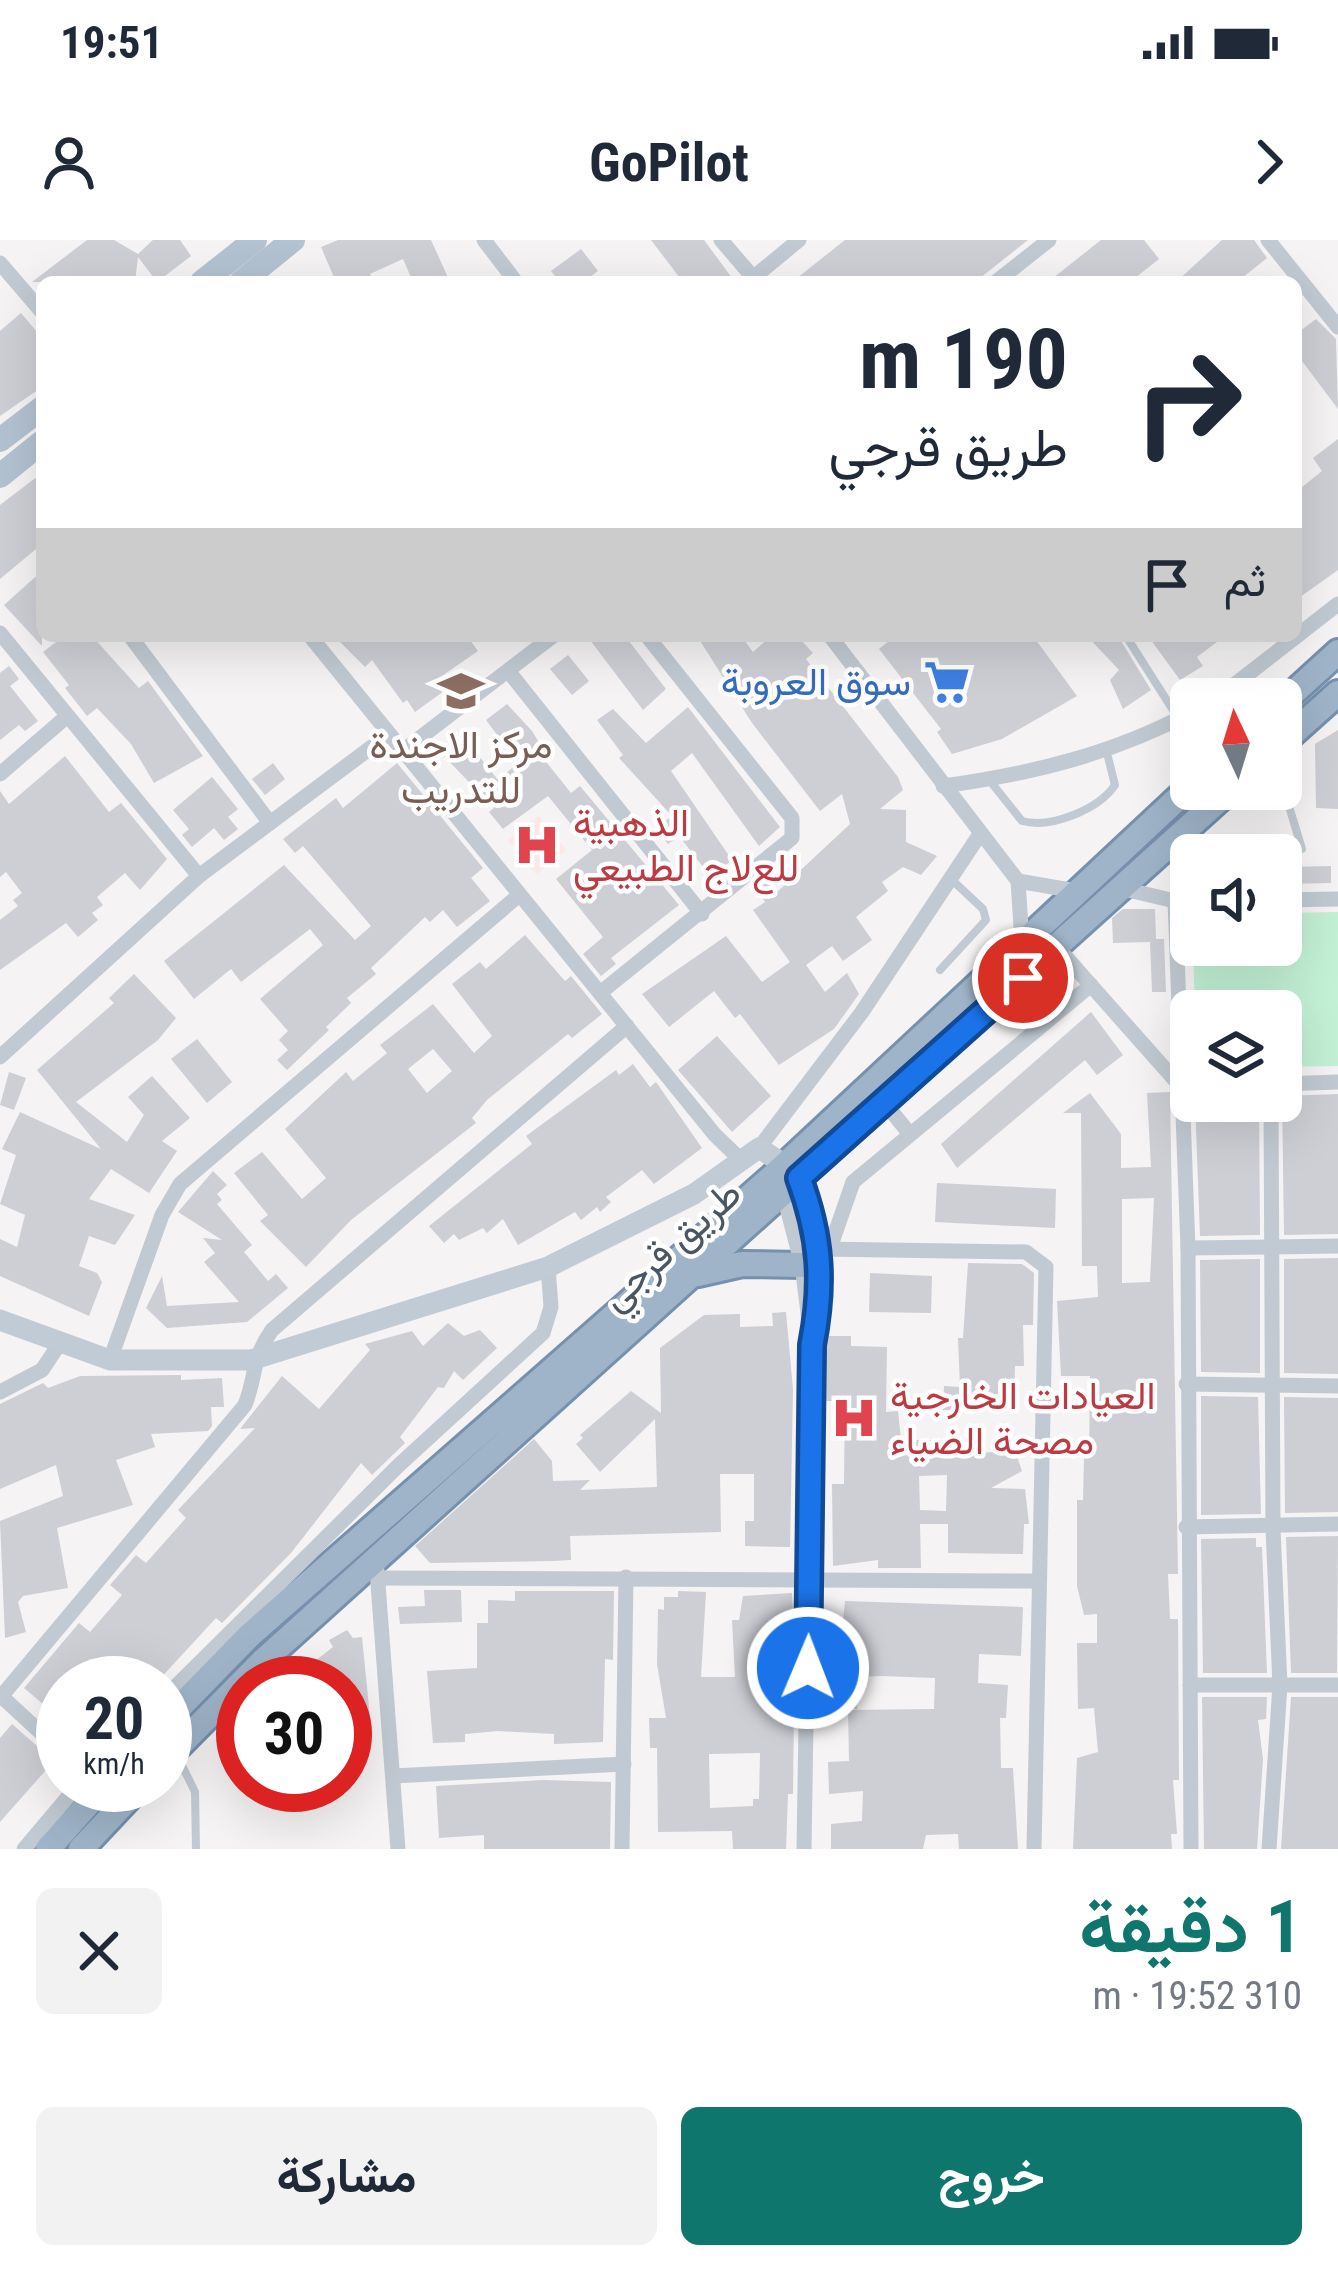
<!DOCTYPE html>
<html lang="ar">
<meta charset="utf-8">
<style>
:root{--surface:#fff;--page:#f2f2f3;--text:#1f2937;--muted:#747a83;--accent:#0f766e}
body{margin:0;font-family:"Roboto Condensed",Vazirmatn,sans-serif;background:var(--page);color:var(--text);direction:rtl;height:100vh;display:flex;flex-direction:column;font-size:45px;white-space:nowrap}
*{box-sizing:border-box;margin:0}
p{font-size:39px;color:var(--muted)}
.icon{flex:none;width:66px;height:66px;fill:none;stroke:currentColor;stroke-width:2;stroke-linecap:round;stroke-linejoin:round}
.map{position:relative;height:1609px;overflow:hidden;direction:ltr}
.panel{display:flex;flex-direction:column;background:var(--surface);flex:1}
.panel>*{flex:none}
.top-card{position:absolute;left:36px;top:36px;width:1266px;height:366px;border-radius:18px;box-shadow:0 12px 48px #0002;direction:rtl;background:#fff;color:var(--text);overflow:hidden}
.needle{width:78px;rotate:356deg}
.controls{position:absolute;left:1170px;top:438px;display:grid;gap:24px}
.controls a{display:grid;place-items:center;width:132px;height:132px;border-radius:18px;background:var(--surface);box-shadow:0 12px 48px #0002;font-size:60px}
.speed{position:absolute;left:36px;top:1416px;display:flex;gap:24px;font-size:60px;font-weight:700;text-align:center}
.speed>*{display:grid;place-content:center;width:156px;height:156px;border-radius:50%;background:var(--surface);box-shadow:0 12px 48px #0002;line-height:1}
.speed small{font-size:30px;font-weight:400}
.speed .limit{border:18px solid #d22;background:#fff;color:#111}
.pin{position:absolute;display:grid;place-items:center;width:102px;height:102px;color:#fff;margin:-51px;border:6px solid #fff;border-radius:50%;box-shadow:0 3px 12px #0007}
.me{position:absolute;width:132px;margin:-66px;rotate:1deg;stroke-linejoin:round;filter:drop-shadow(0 0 9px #0008)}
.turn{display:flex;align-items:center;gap:42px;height:252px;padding:0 36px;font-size:54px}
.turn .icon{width:156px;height:156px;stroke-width:2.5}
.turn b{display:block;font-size:84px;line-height:102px}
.then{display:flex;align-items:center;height:114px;padding:0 36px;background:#0003;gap:24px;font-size:45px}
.round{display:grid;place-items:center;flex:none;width:126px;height:126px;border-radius:18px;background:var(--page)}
.summary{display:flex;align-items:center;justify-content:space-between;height:204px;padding:0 36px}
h1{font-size:72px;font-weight:700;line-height:90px;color:var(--accent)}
.cta{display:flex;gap:24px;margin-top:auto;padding:24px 36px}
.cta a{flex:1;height:138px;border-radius:18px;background:var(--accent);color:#fff;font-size:48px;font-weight:700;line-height:138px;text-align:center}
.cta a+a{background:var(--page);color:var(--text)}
.status{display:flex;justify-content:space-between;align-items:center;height:84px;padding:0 60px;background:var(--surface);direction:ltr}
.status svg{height:33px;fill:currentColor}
header{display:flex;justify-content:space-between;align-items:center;height:156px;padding:0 36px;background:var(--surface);font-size:54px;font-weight:700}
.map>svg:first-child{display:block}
.medical{fill:#fce8e6}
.green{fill:#c3f1d5}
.building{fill:#cdcfd5;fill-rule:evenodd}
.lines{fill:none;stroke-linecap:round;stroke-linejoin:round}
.trunk-casing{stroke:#7690ad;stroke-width:30}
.service{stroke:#c1cad2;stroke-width:8}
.minor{stroke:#c1cad2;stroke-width:15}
.secondary{stroke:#c1cbd6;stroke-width:21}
.primary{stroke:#b3c2d1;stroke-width:24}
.trunk{stroke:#9fb4c9;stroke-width:24}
.route-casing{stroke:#114b97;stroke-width:30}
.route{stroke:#1a73e8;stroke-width:21}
.labels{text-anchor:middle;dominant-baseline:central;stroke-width:9;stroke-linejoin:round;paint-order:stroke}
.shop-label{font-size:39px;fill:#366cbe;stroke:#fff;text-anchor:end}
.education-label{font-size:39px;fill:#785e54;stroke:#fff}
.health-label{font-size:39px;fill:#be3a42;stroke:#fff;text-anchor:start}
.street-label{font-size:39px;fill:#4a5661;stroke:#fff}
</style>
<div class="status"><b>19:51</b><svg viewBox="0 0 49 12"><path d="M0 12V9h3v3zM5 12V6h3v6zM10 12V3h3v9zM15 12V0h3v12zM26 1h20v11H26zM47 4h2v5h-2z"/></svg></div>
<header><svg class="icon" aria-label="forward" viewBox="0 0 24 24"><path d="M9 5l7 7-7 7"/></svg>GoPilot<svg class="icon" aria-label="person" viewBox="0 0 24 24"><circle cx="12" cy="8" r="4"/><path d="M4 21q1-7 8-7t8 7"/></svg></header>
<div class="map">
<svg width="1338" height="1609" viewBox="0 0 1338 1609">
<rect width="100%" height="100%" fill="#f5f3f3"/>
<polygon class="medical" points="538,576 566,610 536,634 508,600"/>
<polygon class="green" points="1338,672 1338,826 1281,827 1281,771 1195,771 1193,705 1281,705 1281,673"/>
<g class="building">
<polygon points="87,0 114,0 138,14 153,0 180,0 191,16 157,42 138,17 135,42 32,42"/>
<polygon points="338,0 431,0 450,42 413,42 403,19 370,34 374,42 336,42 321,7"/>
<polygon points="651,0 704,0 735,42 683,42"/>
<polygon points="845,0 1028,0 975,42 792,42"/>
<polygon points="1101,0 1144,0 1159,19 1130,42 1048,42"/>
<polygon points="1222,0 1254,0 1267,18 1237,42 1176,42"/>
<polygon points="581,9 598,31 583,42 560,42 551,31"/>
<polygon points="21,73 42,98 42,147 0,176 0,91"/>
<polygon points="1316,79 1336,99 1338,169 1296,113 1296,94"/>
<polygon points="1338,199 1338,330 1296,360 1296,252 1322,231 1313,218"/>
<polygon points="42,233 42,304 0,339 0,265"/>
<polygon points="42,331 42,406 4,365"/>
<polygon points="64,396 92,396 139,448 148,441 203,516 154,543 131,504 97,468 87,476 65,448 69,445 43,412"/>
<polygon points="334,396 467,396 478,411 436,440 444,451 415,472 407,460 403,463 372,420 365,427"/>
<polygon points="587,396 625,396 666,449 643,470"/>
<polygon points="697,396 741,396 753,412 771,396 797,396 813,413 806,419 898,537 903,550 880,569 906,570 906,602 937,616 921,635 903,627 882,642 888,651 856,677 872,700 843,721 832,706 806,725 825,752 847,733 859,754 834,789 779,825 740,774 735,778 714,751 669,787 642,754 726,696 762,742 790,722 753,670 765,662 757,650 767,642 775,654 850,584 842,554 820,571 752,483"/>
<polygon points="895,396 1033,396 1077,456 1002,499 952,514 937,492 941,489 879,409"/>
<polygon points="1087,396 1118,396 1151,450 1123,469 1110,440 1119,430"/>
<polygon points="1148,396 1225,396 1197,417 1203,426 1180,440"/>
<polygon points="568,415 589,441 572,455 550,429"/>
<polygon points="9,426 19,439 10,446 38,481 25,491 19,485 0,500 0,433"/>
<polygon points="507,464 532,491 540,504 535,508 571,553 580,546 679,665 611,718 616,724 601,736 583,714 603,697 556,639 592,610 548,556 503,589 489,572 494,568 442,514 464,497 498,540 518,523 486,480"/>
<polygon points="688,467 780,587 759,606 692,513 671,531 732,620 711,637 679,596 668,604 656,588 672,576 619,518 623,515 597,480 613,469 646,503"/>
<polygon points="1338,490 1338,569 1316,568 1315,504"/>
<polygon points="65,516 109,572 121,563 167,619 140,650 125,633 97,657 103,665 92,673 98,680 78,697 66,683 0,730 0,680 18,666 13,660 22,653 6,632 0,637 0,551 9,564"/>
<polygon points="273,523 285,539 265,555 252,539"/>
<polygon points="397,523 483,628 471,638 490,661 457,687 443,670 430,682 425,677 371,728 376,734 347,758 351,763 326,787 329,790 287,830 277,820 288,810 279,800 288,791 260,759 323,705 310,689 241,742 231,729 194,759 164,721 284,625 355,700 371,686 303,606 295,613 283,599 336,558 343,568"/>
<polygon points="212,537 238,569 228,577 238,589 224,600 214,588 192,607 182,595 189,589 173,570"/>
<polygon points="1331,626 1331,643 1286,644 1286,627"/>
<polygon points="1123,669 1155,669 1156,699 1164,699 1166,752 1152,752 1150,702 1113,703 1112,678"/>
<path d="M 525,695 L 565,741 L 571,736 L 602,774 L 572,798 L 568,794 L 487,860 L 472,878 L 476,883 L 351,980 L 306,1027 L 260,981 L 268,975 L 234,933 L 262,912 L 302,959 L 326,938 L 285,889 L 346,832 L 353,841 L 387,813 L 380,805 L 433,764 L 474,813 L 492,796 L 452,744 L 480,722 L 486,729 ZM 433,809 L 452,831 L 427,853 L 408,829 Z"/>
<polygon points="134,734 176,778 158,800 76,862 127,902 144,875 128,857 152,836 190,878 162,901 177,911 149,953 111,929 89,959 135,975 115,1005 89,996 79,1026 97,1033 102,1042 89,1076 0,1036 0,999 17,1007 25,975 0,964 16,915 2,909 20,872 101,909 37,830 114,763 109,758"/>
<polygon points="1091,772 1123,815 1097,835 1085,820 957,928 941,904"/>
<polygon points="717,796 771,856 732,892 678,830"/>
<polygon points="197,799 232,842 207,863 171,819"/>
<polygon points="633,824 650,847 656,842 702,908 654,944 642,930 606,957 611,962 600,972 597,967 581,980 575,972 518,1005 503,979 487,993 483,988 459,1000 454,994 444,1003 429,986 532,904 526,896 616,830 619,835"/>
<polygon points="9,832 26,838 14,870 0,865"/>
<path d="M 1170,852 L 1178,1334 L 1168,1334 L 1170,1379 L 1178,1379 L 1179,1540 L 1173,1540 L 1177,1594 L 1171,1594 L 1172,1609 L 1073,1609 L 1077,1518 L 1098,1512 L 1094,1468 L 1078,1469 L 1077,1403 L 1097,1403 L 1097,1374 L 1084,1375 L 1077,1346 L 1077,1260 L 1083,1260 L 1084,1217 L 1089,1217 L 1090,1136 L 1061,1136 L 1057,1061 L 1098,1057 L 1097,1026 L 1082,1026 L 1081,873 L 1063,873 L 1090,853 L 1121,894 L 1121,928 L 1151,927 L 1147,853 ZM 1154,958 L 1150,1042 L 1122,1043 L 1122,959 Z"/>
<polygon points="1338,854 1338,994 1284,995 1282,856"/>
<polygon points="1195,861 1259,861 1260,995 1200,996"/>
<polygon points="213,931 227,945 217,954 222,960 217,964 252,1005 244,1012 268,1041 276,1034 288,1048 247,1082 167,1088 146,1068 162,1036 167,1066 239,1062 204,1022 215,1013 203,998 222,1000 178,972"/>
<polygon points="937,943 1056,949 1055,988 935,982"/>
<polygon points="1338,1018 1338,1134 1284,1133 1284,1019"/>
<polygon points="1260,1019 1260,1133 1201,1132 1200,1020"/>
<polygon points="968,1023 1022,1024 1034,1033 1033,1085 1023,1085 1024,1126 1015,1126 1014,1164 1006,1171 943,1170 944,1146 960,1147 958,1098 963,1098"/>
<polygon points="870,1033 932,1036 931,1073 869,1072"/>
<polygon points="786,1072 793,1149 790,1307 745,1306 745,1281 754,1281 754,1234 720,1234 721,1292 570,1296 571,1320 554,1321 430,1323 415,1306 534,1199 552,1221 553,1241 590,1240 580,1250 657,1247 655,1179 600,1232 576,1204 583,1198 580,1195 631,1151 661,1173 660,1108 704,1075 740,1074 740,1087 773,1086 772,1073"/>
<polygon points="448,1083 464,1096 480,1090 497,1108 463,1140 454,1131 444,1148 438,1147 400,1197 405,1203 372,1235 361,1223 291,1313 222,1383 216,1378 156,1443 63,1443 63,1481 24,1448 79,1383 90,1392 122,1355 110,1345 136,1315 146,1323 186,1278 178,1270 255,1188 240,1189 282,1136 319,1169 370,1110 365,1104 412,1091 423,1106"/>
<path d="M 825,1096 L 851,1096 L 851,1106 L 887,1107 L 886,1172 L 898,1171 L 901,1200 L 932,1200 L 937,1217 L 1015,1210 L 1022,1231 L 991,1248 L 1025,1249 L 1029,1284 L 1024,1284 L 1023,1314 L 948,1313 L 948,1284 L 920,1284 L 921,1328 L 878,1328 L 878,1320 L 833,1326 L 832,1244 L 844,1244 L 845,1161 L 823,1161 ZM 947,1235 L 946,1271 L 920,1270 L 919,1236 Z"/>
<polygon points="181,1135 181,1140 222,1138 224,1167 211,1167 212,1186 208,1191 151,1194 155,1207 116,1220 133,1265 57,1288 68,1348 23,1356 18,1362 26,1392 5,1398 0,1281 63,1256 56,1225 0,1249 0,1164 43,1143 48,1148 80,1136"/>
<polygon points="1201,1156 1258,1157 1261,1274 1201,1275"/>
<polygon points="1284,1157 1338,1158 1338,1272 1285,1273"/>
<polygon points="1338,1296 1337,1433 1291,1433 1286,1297"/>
<polygon points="1256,1298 1256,1307 1262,1307 1267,1433 1203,1433 1201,1299"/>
<polygon points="424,1350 461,1350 462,1382 400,1384 398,1367 425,1366"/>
<polygon points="515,1351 614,1351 613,1420 605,1419 603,1502 554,1504 554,1494 498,1491 465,1494 465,1502 433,1503 427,1431 477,1428 477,1383 488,1383 488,1360 515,1361"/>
<path d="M 678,1351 L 706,1352 L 701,1437 L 735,1437 L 732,1380 L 739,1380 L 743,1356 L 792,1353 L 795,1418 L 786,1419 L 788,1469 L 794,1469 L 793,1554 L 788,1554 L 786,1609 L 733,1609 L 732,1591 L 658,1592 L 657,1508 L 650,1508 L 649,1478 L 666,1478 L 657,1424 L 658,1369 L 664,1370 L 664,1357 L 678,1357 ZM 760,1513 L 759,1559 L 753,1559 L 753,1566 L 710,1568 L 709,1514 Z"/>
<polygon points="845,1361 1023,1367 1021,1416 979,1414 978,1443 1008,1445 1006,1478 1000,1478 1001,1528 1013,1528 1018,1609 959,1609 958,1594 926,1595 923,1609 831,1609 831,1584 862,1581 863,1551 829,1554 828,1522 849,1521 848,1470 934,1469 935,1438 882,1436 856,1437 857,1469 834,1469"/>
<polygon points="347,1390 353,1398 362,1397 372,1497 345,1499 345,1443 314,1443 310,1425 333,1407 329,1400"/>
<polygon points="1202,1457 1267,1457 1266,1479 1258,1480 1263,1519 1257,1609 1204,1609"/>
<polygon points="1291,1457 1338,1457 1338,1609 1281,1609"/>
<polygon points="12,1484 54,1521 0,1582 0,1498"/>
<polygon points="543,1540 611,1542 610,1609 484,1609 484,1595 439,1598 436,1546"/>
</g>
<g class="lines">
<g class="trunk-casing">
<g id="trunk">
<polyline points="1281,464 1338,412"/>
<polyline points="1281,504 1338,453"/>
<polyline points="698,1034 742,1024 802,1025"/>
<polyline points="165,1482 250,1395 772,937 1191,546"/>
<polyline points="165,1520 263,1421 1231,549"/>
<polyline points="48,1609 105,1545"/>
<polyline points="81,1609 141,1545"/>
</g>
</g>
<g class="service">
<polyline points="1126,396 1178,478"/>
<polyline points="1281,540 1302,609"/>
<path d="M 990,541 L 1022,581 C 1051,589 1099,569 1115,545 L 1106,509"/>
<polyline points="940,730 986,680 983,669 951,639"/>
<polyline points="176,1513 195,1552 196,1609"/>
</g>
<g class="minor">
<polyline points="484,0 516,42"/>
<polyline points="721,0 757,42"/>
<polyline points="1268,0 1338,87"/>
<polyline points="0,23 42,72"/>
<polyline points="754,37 799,0"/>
<polyline points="996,42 1049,0"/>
<polyline points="0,393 199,636"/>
<polyline points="130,396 270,583"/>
<polyline points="310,396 715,895 742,921"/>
<polyline points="830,396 1018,641 1022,702"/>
<polyline points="509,432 702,674"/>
<polyline points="1216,459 1338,364"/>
<polyline points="404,510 553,396"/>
<polyline points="0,534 65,478"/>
<path d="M 943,546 C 1030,534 1114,514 1191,472"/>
<polyline points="1018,641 1076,651"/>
<polyline points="1120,648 1175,661 1188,1008 1191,1609"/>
<polyline points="1281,660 1338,659"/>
<polyline points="1057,707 1182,848"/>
<polyline points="600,753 792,598 792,578 647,396"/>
<polyline points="0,817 199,636 389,494"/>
<polyline points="1281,844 1338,842"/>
<polyline points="884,862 909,893"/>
<polyline points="759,908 862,772 980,594"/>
<polyline points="799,938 821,1015 815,1090"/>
<polyline points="783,952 802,1025 812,1105 804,1609"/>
<polyline points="830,1008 853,942 1091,745"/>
<polyline points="1188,1008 1338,1006"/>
<polyline points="820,1009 1026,1012 1046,1027 1034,1609"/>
<polyline points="110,1120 162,975 180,944 518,656"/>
<polyline points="1186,1144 1338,1146"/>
<polyline points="0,1152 42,1130 62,1100"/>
<polyline points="1186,1287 1338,1284"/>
<polyline points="377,1331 398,1609"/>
<polyline points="378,1338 1037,1341"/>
<polyline points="1190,1445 1338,1445"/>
<polyline points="0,1455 63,1513"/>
<polyline points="165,1457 399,1225 543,1093 551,1067 548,1027"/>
<path d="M 0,1458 L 245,1165 C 257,1134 251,1120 272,1090 L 627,786"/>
<polyline points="393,1536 624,1524"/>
<polyline points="24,1609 78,1545"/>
<polyline points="622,1609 626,1337"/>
<polyline points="1269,1609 1280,1445 1273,1289 1271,861"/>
</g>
<polyline class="secondary" points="0,1080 110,1120 251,1120 548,1027 694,954 759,908 794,931"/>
<g class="primary">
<polyline points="202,42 255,0"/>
<polyline points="241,42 293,0"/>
<polyline points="0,200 42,168"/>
<polyline points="0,236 42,202"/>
</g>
<use href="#trunk" class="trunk"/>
</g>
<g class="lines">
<g class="route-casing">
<path id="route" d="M 808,1428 L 812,1105 C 824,1043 821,997 799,938 L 1023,738"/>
</g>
<use href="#route" class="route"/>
</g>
<defs>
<g id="supermarket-bare" transform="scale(3.6)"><path d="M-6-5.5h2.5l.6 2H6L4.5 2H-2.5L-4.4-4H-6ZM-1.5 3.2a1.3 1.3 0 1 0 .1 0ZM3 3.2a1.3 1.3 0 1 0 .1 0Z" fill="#3f7fe0" stroke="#fff" stroke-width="2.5" paint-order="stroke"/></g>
<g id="school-bare" transform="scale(3.6)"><path d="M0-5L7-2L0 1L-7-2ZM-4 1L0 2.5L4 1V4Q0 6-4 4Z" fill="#8d6e63" stroke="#fff" stroke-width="2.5" paint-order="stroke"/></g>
<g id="hospital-bare" transform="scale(3.6)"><path d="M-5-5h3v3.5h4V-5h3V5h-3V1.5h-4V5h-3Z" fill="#e0444e" stroke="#fff" stroke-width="2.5" paint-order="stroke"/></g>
</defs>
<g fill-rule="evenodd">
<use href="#supermarket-bare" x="947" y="442"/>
<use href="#school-bare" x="461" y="451"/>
<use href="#hospital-bare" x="537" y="605"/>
<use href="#hospital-bare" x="854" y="1178"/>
</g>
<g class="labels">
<g class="shop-label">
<text x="911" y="442">سوق العروبة</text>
</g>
<g class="education-label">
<text x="461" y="505">مركز الاجندة<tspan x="461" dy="45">للتدريب</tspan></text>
</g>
<g class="health-label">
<text x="573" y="583">الذهبية<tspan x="573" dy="45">للعﻻج الطبيعي</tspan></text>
<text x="890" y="1156">العيادات الخارجية<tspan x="890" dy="45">مصحة الضياء</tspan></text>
</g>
<g class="street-label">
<text transform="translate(671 1005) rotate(-42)">طريق قرجي</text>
</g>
</g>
</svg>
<div class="controls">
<a><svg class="needle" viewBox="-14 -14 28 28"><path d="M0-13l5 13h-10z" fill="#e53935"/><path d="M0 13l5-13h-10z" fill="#747a83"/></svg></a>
<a><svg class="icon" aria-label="sound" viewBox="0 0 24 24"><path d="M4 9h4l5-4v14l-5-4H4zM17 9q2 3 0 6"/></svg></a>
<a><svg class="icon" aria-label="layers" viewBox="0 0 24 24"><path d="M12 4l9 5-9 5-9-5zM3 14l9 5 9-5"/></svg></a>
</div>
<div class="speed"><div>20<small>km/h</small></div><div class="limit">30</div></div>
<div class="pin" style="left:1023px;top:738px;background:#d93025"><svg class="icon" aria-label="arrive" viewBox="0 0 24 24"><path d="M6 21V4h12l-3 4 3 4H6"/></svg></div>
<svg class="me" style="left:808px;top:1428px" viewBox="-20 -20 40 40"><circle r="17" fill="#1a73e8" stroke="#fff" stroke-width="3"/><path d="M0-11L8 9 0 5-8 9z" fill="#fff"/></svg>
<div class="top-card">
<div class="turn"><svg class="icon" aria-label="right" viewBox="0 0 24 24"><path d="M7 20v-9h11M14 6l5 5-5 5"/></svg><div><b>190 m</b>طريق قرجي</div></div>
<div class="then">ثم<svg class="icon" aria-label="arrive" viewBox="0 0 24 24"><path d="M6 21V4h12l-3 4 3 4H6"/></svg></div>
</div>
</div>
<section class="panel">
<div class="summary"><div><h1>1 دقيقة</h1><p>310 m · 19:52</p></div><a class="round"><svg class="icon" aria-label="close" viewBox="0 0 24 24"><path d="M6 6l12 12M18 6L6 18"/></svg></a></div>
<div class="cta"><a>خروج</a><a>مشاركة</a></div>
</section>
